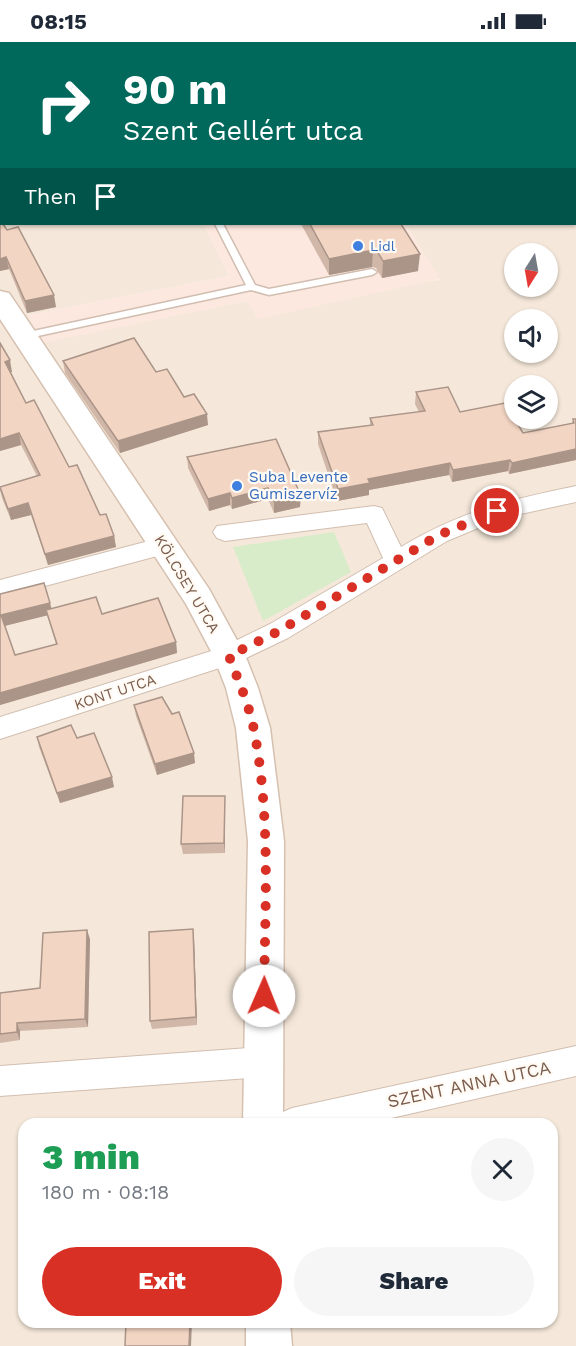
<!DOCTYPE html>
<meta charset="utf-8">
<style>
:root{--surface:#fff;--page:#f6f6f7;--text:#1f2937;--muted:#747a83;--accent:#d93025}
body{margin:0;font-family:"Work Sans",sans-serif;background:var(--page);color:var(--text);height:100vh;display:flex;flex-direction:column;font-size:22px;white-space:nowrap}
*{box-sizing:border-box;margin:0}
p{font-size:20px;color:var(--muted)}
.icon{flex:none;width:33px;height:33px;fill:none;stroke:currentColor;stroke-width:2;stroke-linecap:round;stroke-linejoin:round}
.map{position:relative;flex:1;overflow:hidden}
.side{position:absolute;left:18px;top:1076px;width:540px;height:210px;display:flex;flex-direction:column;background:var(--surface);border-radius:18px;box-shadow:0 2px 4px #0004}
.side>*{flex:none}
.banner{position:absolute;left:0px;top:0px;width:576px;height:183px;box-shadow:0 2px 4px #0004;background:#00695c;color:#fff;overflow:hidden}
.needle{width:39px;rotate:191deg}
.fabs{position:absolute;left:504px;top:201px;display:grid;gap:12px}
.fabs a{display:grid;place-items:center;width:54px;height:54px;border-radius:50%;background:var(--surface);box-shadow:0 2px 4px #0004;font-size:30px}
.pin{position:absolute;display:grid;place-items:center;width:51px;height:51px;color:#fff;margin:-26px;border:3px solid #fff;border-radius:50%;box-shadow:0 2px 6px #0007}
.me{position:absolute;width:66px;margin:-33px;rotate:1deg;stroke-linejoin:round;filter:drop-shadow(0 0 4px #0008)}
.turn{display:flex;align-items:center;gap:21px;height:126px;padding:0 24px;font-size:27px}
.turn .icon{width:78px;height:78px;stroke-width:2.5}
.turn b{display:block;font-size:42px;line-height:51px}
.then{display:flex;align-items:center;height:57px;padding:0 24px;background:#0003;gap:12px;font-size:22px}
.round{display:grid;place-items:center;flex:none;width:63px;height:63px;border-radius:32px;background:var(--page)}
.summary{display:flex;align-items:center;justify-content:space-between;height:102px;padding:0 24px}
h1{font-size:36px;font-weight:800;line-height:45px;color:#1e9e55}
.cta{display:flex;gap:12px;margin-top:auto;padding:12px 24px}
.cta a{flex:1;height:69px;border-radius:36px;background:var(--accent);color:#fff;font-size:24px;font-weight:800;line-height:69px;text-align:center}
.cta a+a{background:var(--page);color:var(--text)}
.status{display:flex;justify-content:space-between;align-items:center;height:42px;padding:0 30px;background:var(--surface);direction:ltr}
.status svg{height:16px;fill:currentColor}
.map>svg:first-child{display:block}
.residential{fill:#f5e8da;fill-rule:evenodd}
.commercial{fill:#fde8e0}
.green{fill:#d8ecc9}
.lines{fill:none;stroke-linecap:round;stroke-linejoin:round}
.service-casing{stroke:#d1beb0;stroke-width:3}
.minor-casing{stroke:#d1beb0;stroke-width:2}
.secondary-casing{stroke:#d6c0b0;stroke-width:3}
.primary-casing{stroke:#dad1cd;stroke-width:3}
.service{fill:#fff;fill-rule:evenodd}
.minor{fill:#fff;fill-rule:evenodd}
.secondary{fill:#fff;fill-rule:evenodd}
.primary{fill:#fbd9a5;fill-rule:evenodd}
.wall{fill:#d1b7a8;fill-rule:evenodd}
.shaded-wall{fill:#aa9588}
.building{fill:#f3d5c3;stroke:#aa9588;stroke-width:1.5}
.route{stroke:#d93025;stroke-width:10;stroke-dasharray:0 18}
.shop-dot{fill:#3f7fe0;stroke:#fffaf3;stroke-width:2}
.labels{text-anchor:middle;dominant-baseline:central;stroke-width:4.5;stroke-linejoin:round;paint-order:stroke}
.far-shop-label{font-size:14px;fill:#366cbe;stroke:#fffaf3;text-anchor:start}
.shop-label{font-size:15px;fill:#366cbe;stroke:#fffaf3;text-anchor:start}
.street-label{font-size:15px;fill:#7a5c4d;stroke:#fffaf3}
.near-street-label{font-size:18px;fill:#7a5c4d;stroke:#fffaf3}
</style>
<div class="status"><b>08:15</b><svg viewBox="0 0 49 12"><path d="M0 12V9h3v3zM5 12V6h3v6zM10 12V3h3v9zM15 12V0h3v12zM26 1h20v11H26zM47 4h2v5h-2z"/></svg></div>
<div class="map">
<svg width="576" height="1304" viewBox="0 0 576 1304">
<rect width="100%" height="100%" fill="#fdf6ec"/>
<path class="residential" d="M 0,0 L 355,1 L 2,2 L 2,182 L 204,182 L 229,234 L 28,273 L 42,300 L 247,259 L 440,238 L 405,182 L 574,182 L 576,113 L 576,1304 L 0,1304 ZM 514,212 L 548,212 L 548,244 L 514,244 ZM 514,278 L 548,278 L 548,310 L 514,310 ZM 514,344 L 548,344 L 548,376 L 514,376 ZM 24,1082 L 552,1082 L 552,1280 L 24,1280 Z"/>
<polygon class="commercial" points="204,182 405,182 440,237 258,277 247,259 42,301 28,273 229,234"/>
<g class="green">
<polygon points="410,0 576,0 576,92 574,2"/>
<polygon points="334,490 351,530 263,579 233,505"/>
</g>
<g class="lines">
<g class="service-casing">
<g id="service">
<polygon points="457,0 467,0 468,2 458,2"/>
<polygon points="574,107 576,107 576,113 574,112"/>
<polygon points="215,182 223,182 255,243 269,247 372,227 377,230 372,233 269,253 251,248 24,297 19,294 24,291 246,243"/>
</g>
</g>
<g class="minor-casing">
<g id="minor">
<path d="M 576,444 L 576,460 L 502,476 L 447,499 L 288,596 L 238,620 L 0,697 L 0,675 L 221,606 L 270,582 L 383,516 L 367,481 L 225,499 L 217,496 L 213,490 L 217,484 L 374,464 L 382,466 L 401,505 C 461,469 509,458 576,444 Z"/>
<polygon points="164,495 172,498 176,504 172,510 0,556 0,538"/>
<polygon points="576,1004 576,1034 365,1082 276,1082 281,1071 292,1066"/>
<polygon points="263,1005 274,1009 278,1020 274,1031 263,1035 0,1054 0,1024"/>
</g>
</g>
<g class="secondary-casing">
<g id="secondary">
<polygon points="0,249 9,251 209,547 245,613 258,646 270,686 284,799 283,1082 243,1082 248,799 236,686 226,646 213,613 186,562 0,277"/>
<polygon points="246,1280 290,1280 292,1304 246,1304"/>
</g>
</g>
<g class="primary-casing">
<g id="primary">
<rect x="574" y="39" width="2" height="14"/>
<rect x="0" y="88" width="2" height="14"/>
</g>
</g>
<use href="#service" class="service"/>
<use href="#minor" class="minor"/>
<use href="#secondary" class="secondary"/>
<use href="#primary" class="primary"/>
</g>
<g class="wall">
<polygon points="0,174 7,188 56,265 27,271 9,227 0,229"/>
<polygon points="301,182 401,182 418,229 382,236 376,226 372,225 329,233"/>
<polygon points="0,301 12,330 11,330 26,361 114,494 116,505 48,523 31,473 11,478 2,456 0,448 37,434 21,403 0,409"/>
<polygon points="63,319 156,330 184,355 208,383 120,411 65,331"/>
<polygon points="416,350 460,370 523,391 572,381 573,377 576,377 576,418 509,432 508,429 452,440 449,433 369,448 369,453 337,459 318,402 318,390 370,383 370,376 419,370 415,362"/>
<polygon points="276,397 300,465 274,471 268,457 232,467 230,463 209,469 188,426 187,415"/>
<path d="M 0,552 L 51,566 L 102,572 L 176,600 L 177,611 L 0,663 ZM 47,573 L 56,602 L 15,613 L 5,584 Z"/>
<polygon points="134,663 195,721 157,733 136,674"/>
<polygon points="37,695 77,696 114,745 60,761 39,705"/>
<polygon points="225,764 225,811 183,812 181,802"/>
<polygon points="193,887 194,896 197,983 152,987 150,979"/>
<polygon points="90,897 88,985 20,989 20,998 0,1001 0,951 40,946"/>
</g>
<g class="shaded-wall">
<polygon points="0,130 2,130 2,142 0,143"/>
<polygon points="574,148 576,148 576,159 574,160"/>
<polygon points="373,208 372,225 329,233 329,217"/>
<polygon points="420,212 418,229 382,236 383,219"/>
<polygon points="6,215 9,227 0,229 0,217"/>
<polygon points="54,253 56,265 27,271 25,259"/>
<polygon points="10,318 12,330 8,331 5,320"/>
<polygon points="207,372 208,383 120,411 118,399"/>
<polygon points="19,391 21,403 0,409 0,397"/>
<polygon points="576,407 576,418 509,432 512,421"/>
<polygon points="510,418 508,429 452,440 453,428"/>
<polygon points="450,421 449,433 369,448 369,453 337,459 338,447 368,437"/>
<polygon points="268,446 268,457 232,467 232,456"/>
<polygon points="230,451 230,463 209,469 208,457"/>
<polygon points="301,454 300,465 274,471 274,459"/>
<polygon points="28,461 31,473 11,478 8,467"/>
<polygon points="114,494 116,505 48,523 45,512"/>
<polygon points="50,561 53,572 4,584 1,573"/>
<polygon points="176,600 177,611 0,663 0,651"/>
<polygon points="194,711 195,721 157,733 155,722"/>
<polygon points="112,735 114,745 60,761 57,751"/>
<polygon points="225,754 225,811 224,801"/>
<polygon points="193,887 194,896 197,983 196,975"/>
<polygon points="87,888 90,897 88,985 85,977"/>
<polygon points="17,981 20,989 20,998 17,990"/>
<polygon points="190,1280 192,1280 191,1304 189,1304"/>
</g>
<g class="building">
<rect x="0" y="103" width="2" height="27"/>
<polygon points="574,119 576,121 576,148 574,148"/>
<polygon points="0,174 2,177 2,182 3,182 7,188 18,185 54,253 25,259 6,215 0,217"/>
<polygon points="310,182 401,182 420,212 383,219 377,209 373,208 329,217"/>
<polygon points="134,296 156,330 167,327 184,355 194,352 207,372 118,399 63,319"/>
<polygon points="0,301 10,318 5,320 26,361 34,358 69,425 77,423 100,473 106,472 114,494 45,512 28,461 8,467 0,445 40,433 19,391 0,397"/>
<polygon points="448,345 460,370 505,361 523,391 574,381 573,377 576,377 576,407 512,421 510,418 453,428 450,421 368,437 370,441 338,447 318,390 373,383 370,376 425,369 416,350"/>
<polygon points="276,397 301,454 274,459 268,446 232,456 230,451 208,457 187,415"/>
<polygon points="44,541 50,561 1,573 15,613 57,602 46,568 96,555 102,572 158,556 176,600 0,651 0,552"/>
<polygon points="162,655 172,672 179,670 194,711 155,722 134,663"/>
<polygon points="71,683 77,696 94,691 112,735 57,751 37,695"/>
<polygon points="183,754 225,754 224,801 181,802"/>
<polygon points="193,887 196,975 150,979 149,890"/>
<polygon points="87,888 85,977 17,981 17,990 0,992 0,951 40,946 43,891"/>
<polygon points="126,1280 190,1280 189,1304 125,1304"/>
</g>
<g class="lines">
<path class="route" d="M 264,954 C 265,865 271,775 254,688 C 249,662 238,638 229,614 L 279,589 L 439,493 L 497,469"/>
</g>
<g class="shop-dot">
<circle cx="358" cy="204" r="6"/>
<circle cx="237" cy="444" r="6"/>
</g>
<g class="labels">
<g class="far-shop-label">
<text x="370" y="204">Lidl</text>
</g>
<g class="shop-label">
<text x="249" y="435">Suba Levente<tspan x="249" dy="17">Gumiszervíz</tspan></text>
</g>
<g class="street-label">
<text transform="translate(187 542) rotate(59)">KÖLCSEY UTCA</text>
<text transform="translate(115 650) rotate(-18)">KONT UTCA</text>
</g>
<g class="near-street-label">
<text transform="translate(469 1042) rotate(-12)">SZENT ANNA UTCA</text>
</g>
</g>
</svg>
<div class="fabs">
<a><svg class="needle" viewBox="-14 -14 28 28"><path d="M0-13l5 13h-10z" fill="#e53935"/><path d="M0 13l5-13h-10z" fill="#747a83"/></svg></a>
<a><svg class="icon" aria-label="sound" viewBox="0 0 24 24"><path d="M4 9h4l5-4v14l-5-4H4zM17 9q2 3 0 6"/></svg></a>
<a><svg class="icon" aria-label="layers" viewBox="0 0 24 24"><path d="M12 4l9 5-9 5-9-5zM3 14l9 5 9-5"/></svg></a>
</div>
<div class="pin" style="left:497px;top:469px;background:#d93025"><svg class="icon" aria-label="arrive" viewBox="0 0 24 24"><path d="M6 21V4h12l-3 4 3 4H6"/></svg></div>
<svg class="me" style="left:264px;top:954px" viewBox="-20 -20 40 40"><circle r="19" fill="#fff"/><path d="M0-13L10 11 0 6-10 11z" fill="#d93025"/></svg>
<div class="banner">
<div class="turn"><svg class="icon" aria-label="right" viewBox="0 0 24 24"><path d="M7 20v-9h11M14 6l5 5-5 5"/></svg><div><b>90 m</b>Szent Gellért utca</div></div>
<div class="then">Then<svg class="icon" aria-label="arrive" viewBox="0 0 24 24"><path d="M6 21V4h12l-3 4 3 4H6"/></svg></div>
</div>
<section class="side">
<div class="summary"><div><h1>3 min</h1><p>180 m · 08:18</p></div><a class="round"><svg class="icon" aria-label="close" viewBox="0 0 24 24"><path d="M6 6l12 12M18 6L6 18"/></svg></a></div>
<div class="cta"><a>Exit</a><a>Share</a></div>
</section>
</div>
